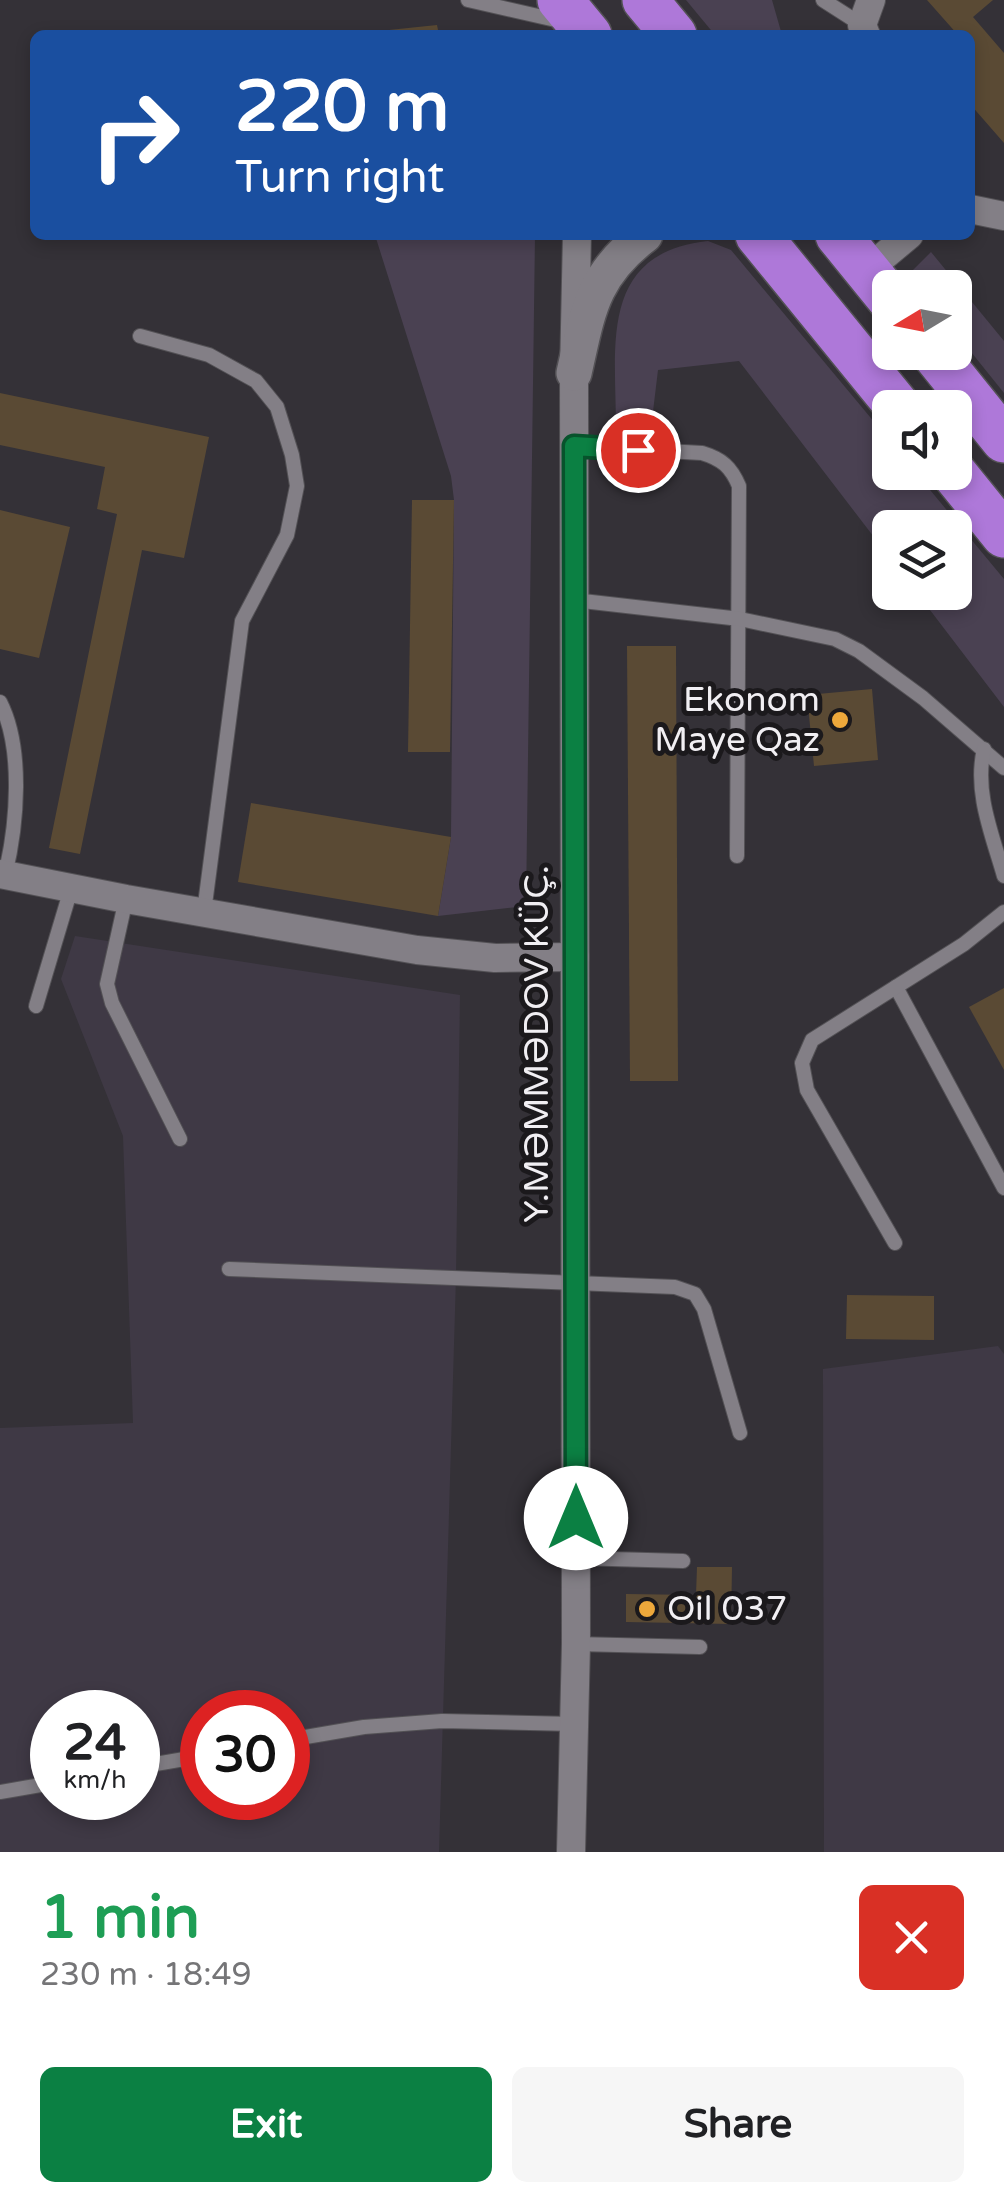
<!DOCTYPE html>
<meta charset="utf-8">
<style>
:root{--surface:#fff;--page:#f6f6f6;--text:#202124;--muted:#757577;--accent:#0b8043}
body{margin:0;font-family:"Varela Round",sans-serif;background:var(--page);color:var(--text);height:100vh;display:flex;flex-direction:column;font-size:38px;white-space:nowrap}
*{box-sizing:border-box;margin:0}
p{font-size:32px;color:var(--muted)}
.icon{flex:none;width:55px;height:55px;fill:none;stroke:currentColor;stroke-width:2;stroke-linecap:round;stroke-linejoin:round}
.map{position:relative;height:1852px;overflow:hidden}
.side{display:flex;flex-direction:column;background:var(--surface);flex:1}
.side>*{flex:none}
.hud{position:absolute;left:30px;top:30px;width:945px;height:210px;border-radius:15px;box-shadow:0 5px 15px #0003;background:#1a4fa0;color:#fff;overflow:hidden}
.needle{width:65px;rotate:260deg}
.fabs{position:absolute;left:872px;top:270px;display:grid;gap:20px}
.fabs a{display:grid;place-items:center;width:100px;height:100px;border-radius:15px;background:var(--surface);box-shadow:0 5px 15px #0003;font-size:50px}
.speed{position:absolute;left:30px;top:1690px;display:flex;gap:20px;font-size:50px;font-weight:700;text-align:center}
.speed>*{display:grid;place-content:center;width:130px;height:130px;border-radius:50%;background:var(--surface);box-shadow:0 5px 15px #0003;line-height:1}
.speed small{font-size:25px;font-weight:400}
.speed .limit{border:15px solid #d22;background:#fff;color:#111}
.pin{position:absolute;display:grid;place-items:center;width:85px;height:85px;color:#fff;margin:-42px;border:5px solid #fff;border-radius:50%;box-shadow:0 2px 10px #0007}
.me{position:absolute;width:110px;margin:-55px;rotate:0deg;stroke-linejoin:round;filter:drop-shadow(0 0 8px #0008)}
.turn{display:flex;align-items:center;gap:35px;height:210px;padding:0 40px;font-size:45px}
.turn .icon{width:130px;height:130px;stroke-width:2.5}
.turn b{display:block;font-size:70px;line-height:85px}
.round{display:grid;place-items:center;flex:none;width:105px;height:105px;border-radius:15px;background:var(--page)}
.headline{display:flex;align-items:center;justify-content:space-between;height:170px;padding:0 40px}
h1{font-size:60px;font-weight:700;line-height:75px;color:#1e9e55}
.primary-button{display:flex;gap:20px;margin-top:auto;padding:20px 40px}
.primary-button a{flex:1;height:115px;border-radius:15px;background:var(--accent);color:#fff;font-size:40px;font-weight:700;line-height:115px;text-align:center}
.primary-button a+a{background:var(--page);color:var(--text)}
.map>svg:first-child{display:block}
.built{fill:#3f3945;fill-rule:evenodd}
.green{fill:#4a4152}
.building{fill:#5a4a34}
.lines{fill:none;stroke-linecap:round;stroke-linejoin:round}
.service-casing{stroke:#535155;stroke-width:16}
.minor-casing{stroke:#535155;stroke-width:30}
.tertiary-casing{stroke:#535155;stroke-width:38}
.trunk-casing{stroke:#535155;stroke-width:48}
.service{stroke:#837f86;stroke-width:14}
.minor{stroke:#837f86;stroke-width:28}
.tertiary{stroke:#837f86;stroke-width:35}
.trunk{stroke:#ae78d9;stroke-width:45}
.route-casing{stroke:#07532c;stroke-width:25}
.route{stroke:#0b8043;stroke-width:18}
.poi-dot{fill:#eda83b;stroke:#1b191c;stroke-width:4}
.labels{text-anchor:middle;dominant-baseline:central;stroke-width:10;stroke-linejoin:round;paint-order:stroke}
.poi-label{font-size:35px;fill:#f1eff3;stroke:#1b191c;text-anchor:end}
.street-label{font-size:35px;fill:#f1eff3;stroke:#1b191c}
</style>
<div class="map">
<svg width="1004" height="1852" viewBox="0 0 1004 1852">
<rect width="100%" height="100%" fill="#343137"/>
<g class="built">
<path d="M 75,936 L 460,995 L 456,1277 L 439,1852 L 0,1852 L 0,1428 L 133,1423 L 123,1136 L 61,979 ZM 52,1712 L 138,1712 L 138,1798 L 52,1798 ZM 202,1712 L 288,1712 L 288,1798 L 202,1798 Z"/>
<polygon points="998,1346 1004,1354 1004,1852 824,1852 823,1369"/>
</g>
<g class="green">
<polygon points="686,0 772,0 782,35 715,35"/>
<polygon points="375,235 535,235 526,906 438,916 451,837 454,500 451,476"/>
<path d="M 708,241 L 731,250 L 890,441 L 890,472 L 916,473 L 1004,579 L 1004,707 L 917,593 L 955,592 L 955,528 L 890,528 L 890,558 L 739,361 L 658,370 L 651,428 L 616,429 C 616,346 598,253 708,241 Z"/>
<polygon points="931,252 1004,341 1004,393 955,332 955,288 919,287 908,275"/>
</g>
<g class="building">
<polygon points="927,0 993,0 973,17 1004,53 1004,143 970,104 970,35 958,35"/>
<polygon points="437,25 439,35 389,35 389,30"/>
<polygon points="0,393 209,437 184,558 142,550 80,854 49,848 117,514 97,509 105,467 0,445"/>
<polygon points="412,500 454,500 450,752 408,752"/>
<polygon points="0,510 70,527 39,658 0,649"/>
<polygon points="627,646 676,646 678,1081 630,1081"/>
<polygon points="872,689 878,760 814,766 807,695"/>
<polygon points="251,803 451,837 438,916 238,882"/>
<polygon points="1004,988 1004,1070 969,1007"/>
<polygon points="847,1295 934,1296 934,1340 846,1339"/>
<polygon points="697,1567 732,1567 731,1624 626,1622 626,1594 696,1595"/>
</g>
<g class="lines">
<g class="service-casing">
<g id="service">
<polyline points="468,0 560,21"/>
<polyline points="823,0 862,25"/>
<polyline points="140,336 209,355 256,381 277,407 292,455 297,486 287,535 242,621 204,912"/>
<path d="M 574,446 L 702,453 C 722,459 731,467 739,486 L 737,856"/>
<polyline points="574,600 740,619 835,639 859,651 923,698 1004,768"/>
<path d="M 0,702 C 24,749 17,826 5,875"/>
<path d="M 984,749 C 974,792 992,834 1004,876"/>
<polyline points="126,899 107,984 112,1003 180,1139"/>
<polyline points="896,987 1004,1188"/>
<polyline points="36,1006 71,889"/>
<polyline points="895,1243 807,1090 802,1063 812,1040 964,944 1004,912"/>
<polyline points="229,1269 675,1287 695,1294 704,1309 740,1433"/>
<polyline points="576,1558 683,1561"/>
<polyline points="576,1644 700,1647"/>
<polyline points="288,1740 364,1727 442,1721 573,1724"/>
<polyline points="138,1767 202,1756"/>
<polyline points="0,1792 52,1783"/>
</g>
</g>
<g class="minor-casing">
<g id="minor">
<polyline points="866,35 862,25 871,0"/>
<polyline points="970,209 1004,216"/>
<polyline points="867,270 909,235"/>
<polyline points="0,874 126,899 417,950 495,958 575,957"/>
<polyline points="571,1852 576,1644 574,373 577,235"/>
</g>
</g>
<g class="tertiary-casing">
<path id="tertiary" d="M 574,373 C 588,312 591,276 645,235"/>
</g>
<g class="trunk-casing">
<g id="trunk">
<polyline points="560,0 589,35"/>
<polyline points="645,0 674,35"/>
<polyline points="758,235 899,408"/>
<polyline points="838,235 890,299"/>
<polyline points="933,352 1004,440"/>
<polyline points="953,472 1004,535"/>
</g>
</g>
<use href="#service" class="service"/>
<use href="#minor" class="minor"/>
<use href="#tertiary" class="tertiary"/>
<use href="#trunk" class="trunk"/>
</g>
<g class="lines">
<g class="route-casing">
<polyline id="route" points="576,1518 574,446 638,450"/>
</g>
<use href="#route" class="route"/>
</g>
<g class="poi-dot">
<circle cx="840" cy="720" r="10"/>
<circle cx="647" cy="1609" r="10"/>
</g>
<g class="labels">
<g class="poi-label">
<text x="820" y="700">Ekonom<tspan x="820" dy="40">Maye Qaz</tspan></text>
<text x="667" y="1609" text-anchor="start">Oil 037</text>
</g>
<g class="street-label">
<text transform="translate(537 1044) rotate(-90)">Y.MƏMMƏDOV KÜÇ.</text>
</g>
</g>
</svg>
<div class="fabs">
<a><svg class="needle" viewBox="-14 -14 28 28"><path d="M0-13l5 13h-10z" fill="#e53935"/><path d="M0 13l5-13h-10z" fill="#757577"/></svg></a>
<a><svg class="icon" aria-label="sound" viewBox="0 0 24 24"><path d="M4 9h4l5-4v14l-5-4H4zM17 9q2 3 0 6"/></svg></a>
<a><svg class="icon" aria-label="layers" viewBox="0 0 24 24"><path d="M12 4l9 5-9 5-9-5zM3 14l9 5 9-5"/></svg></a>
</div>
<div class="speed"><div>24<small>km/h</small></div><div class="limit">30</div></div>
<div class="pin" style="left:638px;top:450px;background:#d93025"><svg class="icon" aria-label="arrive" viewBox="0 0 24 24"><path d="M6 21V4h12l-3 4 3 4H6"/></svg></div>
<svg class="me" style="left:576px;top:1518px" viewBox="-20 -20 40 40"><circle r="19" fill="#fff"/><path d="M0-13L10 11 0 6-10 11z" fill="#0b8043"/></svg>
<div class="hud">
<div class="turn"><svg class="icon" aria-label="right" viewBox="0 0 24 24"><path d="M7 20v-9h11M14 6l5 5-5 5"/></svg><div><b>220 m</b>Turn right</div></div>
</div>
</div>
<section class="side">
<div class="headline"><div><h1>1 min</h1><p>230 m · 18:49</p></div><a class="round" style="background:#d93025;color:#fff"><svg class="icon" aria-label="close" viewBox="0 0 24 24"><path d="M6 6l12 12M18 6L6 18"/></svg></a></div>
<div class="primary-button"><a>Exit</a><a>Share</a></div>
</section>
